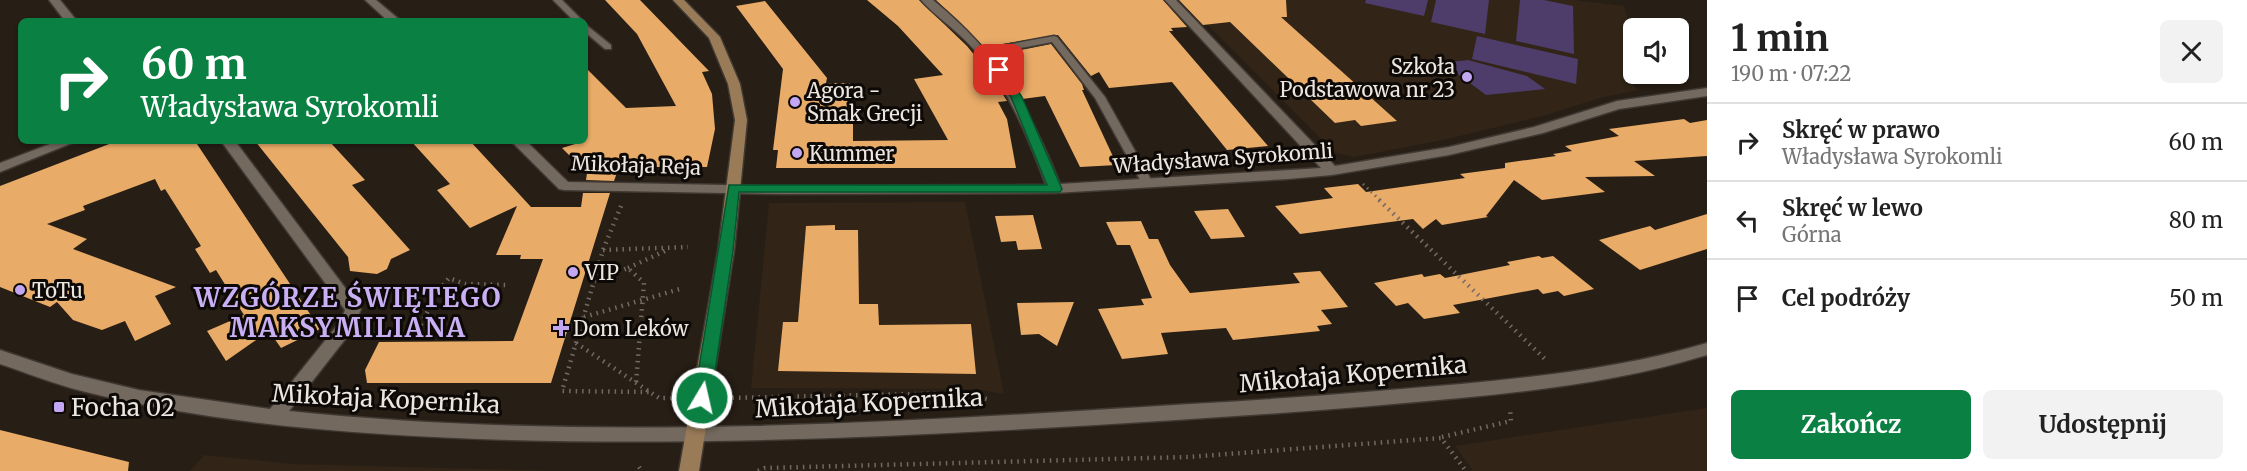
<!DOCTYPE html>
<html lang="pl">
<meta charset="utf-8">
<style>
:root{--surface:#fff;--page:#f2f2f2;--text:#222;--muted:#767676;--line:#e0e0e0;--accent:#0b8043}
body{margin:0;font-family:Merriweather,serif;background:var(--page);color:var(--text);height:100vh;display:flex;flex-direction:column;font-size:22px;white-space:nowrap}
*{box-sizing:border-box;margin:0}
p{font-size:20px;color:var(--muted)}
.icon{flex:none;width:33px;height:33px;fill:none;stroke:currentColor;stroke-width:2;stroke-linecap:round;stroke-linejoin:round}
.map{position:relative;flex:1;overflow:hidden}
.side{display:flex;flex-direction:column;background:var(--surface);width:540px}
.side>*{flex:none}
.top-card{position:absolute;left:18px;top:18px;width:570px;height:126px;border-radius:9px;box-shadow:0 2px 4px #0004;background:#0b8043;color:#fff;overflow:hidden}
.tools{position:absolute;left:1623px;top:18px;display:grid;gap:12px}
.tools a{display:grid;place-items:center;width:66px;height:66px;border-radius:9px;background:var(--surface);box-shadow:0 2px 4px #0004;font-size:30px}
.pin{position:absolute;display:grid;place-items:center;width:51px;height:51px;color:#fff;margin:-26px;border-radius:12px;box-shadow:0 3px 9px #0006}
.me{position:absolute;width:66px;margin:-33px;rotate:9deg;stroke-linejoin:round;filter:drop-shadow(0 0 4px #0008)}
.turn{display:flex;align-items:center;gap:21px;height:126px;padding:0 24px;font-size:27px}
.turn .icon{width:78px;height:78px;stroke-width:2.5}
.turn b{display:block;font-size:42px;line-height:51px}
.round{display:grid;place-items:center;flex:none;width:63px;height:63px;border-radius:9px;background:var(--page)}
.headline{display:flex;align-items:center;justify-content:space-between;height:102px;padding:0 24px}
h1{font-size:36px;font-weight:700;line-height:45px}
.primary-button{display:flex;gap:12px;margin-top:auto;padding:12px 24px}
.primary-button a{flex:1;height:69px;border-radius:9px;background:var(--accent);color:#fff;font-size:24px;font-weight:700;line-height:69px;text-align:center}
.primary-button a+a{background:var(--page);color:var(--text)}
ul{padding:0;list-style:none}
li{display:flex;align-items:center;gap:18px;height:78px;padding:0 24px;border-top:2px solid var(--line)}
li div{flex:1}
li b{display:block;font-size:22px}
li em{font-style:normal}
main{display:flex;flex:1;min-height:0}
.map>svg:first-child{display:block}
.built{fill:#322517}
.green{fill:#4e3c6b}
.building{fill:#e9ab68}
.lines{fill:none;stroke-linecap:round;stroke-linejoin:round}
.lane-casing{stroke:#403933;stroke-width:3}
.street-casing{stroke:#403933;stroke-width:3}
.secondary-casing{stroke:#403933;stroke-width:3}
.path-far1{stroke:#736b63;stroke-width:3;stroke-dasharray:1.5 4;stroke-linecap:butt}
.path{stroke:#736b63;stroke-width:4.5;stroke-dasharray:1.5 5;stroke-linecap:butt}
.lane{fill:#73695e;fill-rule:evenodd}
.street{fill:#73695e;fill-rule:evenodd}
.secondary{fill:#997b58;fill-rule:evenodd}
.route{fill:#0b8043;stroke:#07532c;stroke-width:1.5}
.poi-dot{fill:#c3a7f2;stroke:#0d0906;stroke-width:2}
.labels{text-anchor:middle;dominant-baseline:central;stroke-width:6;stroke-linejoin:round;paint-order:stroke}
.poi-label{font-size:20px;fill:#ece6e0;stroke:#0d0906;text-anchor:start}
.street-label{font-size:20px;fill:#ece6e0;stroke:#0d0906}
.near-street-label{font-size:24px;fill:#ece6e0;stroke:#0d0906}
.near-poi-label{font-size:24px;fill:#ece6e0;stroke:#0d0906;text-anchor:start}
.district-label{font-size:26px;font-weight:bold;letter-spacing:1.5px;fill:#c9b0f5;stroke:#0d0906}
</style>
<main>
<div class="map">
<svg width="1707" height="471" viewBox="0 0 1707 471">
<rect width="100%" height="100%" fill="#271e15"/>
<g class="built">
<polygon points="1183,0 1574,0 1624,6 1633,42 1634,74 1672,74 1675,82 1662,84 1652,80 1633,84 1638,90 1600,98 1543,116 1443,140 1354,157 1334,152"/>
<polygon points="965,202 1004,394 975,389 751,388 769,203"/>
<polygon points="1707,408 1707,471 1473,471 1455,446"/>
<polygon points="204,455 292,464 552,471 190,471"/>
</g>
<g class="green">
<polygon points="1366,0 1428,0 1424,16 1365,3"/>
<polygon points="1436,0 1489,0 1485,34 1431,22"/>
<polygon points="1520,0 1544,0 1573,6 1574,54 1516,41"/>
<polygon points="1477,36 1578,59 1576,84 1472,59"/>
<polygon points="1468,60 1527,76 1545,89 1486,95 1443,63"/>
</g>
<g class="building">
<polygon points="605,0 640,0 709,71 702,72 712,94 715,129 707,167 619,167 614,181 586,180 587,173 562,148 585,141 585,67 626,108 676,106 637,34"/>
<polygon points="867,0 919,0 967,46 992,77 1007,101 998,102 1007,119 1016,168 776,168 778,150 773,150 783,69 736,6 765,1 827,78 826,83 850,83 853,94 853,141 948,140 914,79 943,75 898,26"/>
<polygon points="936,0 1163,0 1187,27 1171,28 1173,31 1169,31 1268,146 1227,150 1172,82 1109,88 1099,72 1091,76 1058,35 984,47"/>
<polygon points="1179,0 1286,0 1287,17 1281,17 1397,121 1361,126 1355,120 1335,123 1230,22 1203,25"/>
<polygon points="1051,44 1082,84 1084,90 1082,90 1117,165 1080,167 1045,96 1022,99 992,56"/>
<polygon points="1684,119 1690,123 1707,120 1707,156 1634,161 1655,176 1585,177 1605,192 1542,200 1514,180 1486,216 1488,217 1442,225 1436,219 1423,229 1413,219 1300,234 1275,206 1333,198 1324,188 1358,184 1366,192 1465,178 1460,174 1505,168 1505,163 1556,156 1553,154 1572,151 1565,146 1619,136 1609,129"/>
<polygon points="117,141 195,141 320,329 281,348 269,331 226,361 207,331 244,315 216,270 210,273 195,249 201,246 165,189 161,191 155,179 83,206 85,210 47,224 87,239 73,249 176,287 155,296 171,324 135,341 125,321 102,330 73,320 57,302 50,307 0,287 0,186"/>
<polygon points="255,141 329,141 365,180 352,185 410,250 391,259 387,269 377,274 350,271 348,257"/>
<polygon points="411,141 470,141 531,207 581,207 583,193 610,193 551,383 367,383 365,370 379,342 513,341 543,259 520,259 521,255 496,255 517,206 470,228 437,190 450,184"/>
<polygon points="1228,209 1245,237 1211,239 1194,211"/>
<polygon points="1707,214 1707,249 1640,270 1599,240 1650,226 1655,230"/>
<polygon points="1033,215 1042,249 1018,250 1016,241 1001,242 995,216"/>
<polygon points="1141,221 1149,239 1158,239 1170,265 1190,293 1300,283 1293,273 1320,271 1348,307 1321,310 1332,324 1317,326 1320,331 1233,340 1226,328 1161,333 1168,354 1122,359 1098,309 1144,305 1141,299 1152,298 1130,245 1117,245 1106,222"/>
<polygon points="835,225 835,230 858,230 859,304 878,304 879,325 971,324 976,374 778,371 783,322 798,322 806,226"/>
<polygon points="1539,256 1542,258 1553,256 1594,289 1564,296 1558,291 1543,294 1538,289 1453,305 1460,313 1424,319 1408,303 1396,306 1374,283 1422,274 1424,277 1440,274 1445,278 1510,265 1507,262"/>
<polygon points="1074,302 1057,346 1039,334 1021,335 1017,303"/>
<polygon points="0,430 129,462 128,471 0,471"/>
</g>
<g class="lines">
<g class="lane-casing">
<g id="lane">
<polygon points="553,0 562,0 583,21 574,21"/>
<polygon points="585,24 611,45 611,49 605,49 585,32"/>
<polygon points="1054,36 1057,37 1105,97 1154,185 1152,187 1144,187 1095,98 1052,42 984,55 979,52 984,49"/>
</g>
</g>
<g class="street-casing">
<g id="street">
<polygon points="49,0 60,0 77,21 65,21"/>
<polygon points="365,0 376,0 401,21 388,21"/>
<path d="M 921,0 L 933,0 C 1000,55 1028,105 1060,184 L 1321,168 L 1165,0 L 1176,0 L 1335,166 L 1449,147 L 1534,127 L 1617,101 L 1707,88 L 1707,96 L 1619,109 L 1543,133 L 1449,155 L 1332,175 L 1288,179 L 1055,193 L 782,194 L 564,190 L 559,189 L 511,141 L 526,141 L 568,182 L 782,186 L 1046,185 C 1027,134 1006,83 969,44 C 954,28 935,16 921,0 Z"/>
<polygon points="58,141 77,141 0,172 0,163"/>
<path d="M 221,141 L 235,141 L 361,309 L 354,328 L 289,411 C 588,442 891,423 1190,404 C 1280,399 1370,392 1461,384 C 1544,376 1626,367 1707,343 L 1707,355 C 1626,380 1544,390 1460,398 C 1366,407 1271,414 1176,420 C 954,434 732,446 510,440 C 366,435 223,426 82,391 C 54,384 27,373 0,364 L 0,350 L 72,374 L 139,390 L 270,409 L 340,322 L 345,310 Z"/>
</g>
</g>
<g class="secondary-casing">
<polygon id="secondary" points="673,0 684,0 720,37 740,84 747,120 734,251 699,471 679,471 718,251 735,120 728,84 709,38"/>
</g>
<polyline class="path-far1" points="1363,184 1381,201"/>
<g class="path">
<polyline points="1379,200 1546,360"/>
<polyline points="621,206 603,250 562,391 649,392"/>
<polyline points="603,250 688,247"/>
<polyline points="628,268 667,250"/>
<polyline points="594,281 628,268 644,283 636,383"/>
<polyline points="584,317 680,289"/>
<polyline points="368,335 416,334 436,295 449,278 465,284 507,285"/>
<polyline points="576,343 659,398 679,398"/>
<polyline points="726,398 963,393 987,399"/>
<polyline points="1442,437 1511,421 1510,408"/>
<polyline points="639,467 642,471"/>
<polyline points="758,471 765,468 1188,457 1441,438 1466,471"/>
</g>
<use href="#lane" class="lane"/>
<use href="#street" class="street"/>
<use href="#secondary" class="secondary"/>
</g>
<polygon class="route" points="995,68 1003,68 1022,97 1062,189 1060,192 739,192 733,251 711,398 708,402 697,402 694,398 729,185 1047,185 1011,97 993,70"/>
<g class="poi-dot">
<circle cx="1467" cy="77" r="6"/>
<circle cx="795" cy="102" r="6"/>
<circle cx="797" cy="153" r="6"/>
<circle cx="573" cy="272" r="6"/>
<circle cx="20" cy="290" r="6"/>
<path d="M558 319h6v6h6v6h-6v6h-6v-6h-6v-6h6z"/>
<rect x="53" y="401" width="12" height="12" rx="3"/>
</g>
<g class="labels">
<g class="poi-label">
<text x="1455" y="66" text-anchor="end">Szkoła<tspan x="1455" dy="23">Podstawowa nr 23</tspan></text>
<text x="807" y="90">Agora -<tspan x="807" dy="23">Smak Grecji</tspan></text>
<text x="809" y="153">Kummer</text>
<text x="585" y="272">VIP</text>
<text x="32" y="290">ToTu</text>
<text x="573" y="328">Dom Leków</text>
</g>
<g class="street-label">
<text transform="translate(1223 158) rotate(-4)">Władysława Syrokomli</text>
<text transform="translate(636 165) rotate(2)">Mikołaja Reja</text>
</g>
<g class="near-street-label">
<text transform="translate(1353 374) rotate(-5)">Mikołaja Kopernika</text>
<text transform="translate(386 399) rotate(3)">Mikołaja Kopernika</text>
<text transform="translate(869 403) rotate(-3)">Mikołaja Kopernika</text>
</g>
<g class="near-poi-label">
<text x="71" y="407">Focha 02</text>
</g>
<g class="district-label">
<text x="348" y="297">WZGÓRZE ŚWIĘTEGO<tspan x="348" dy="30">MAKSYMILIANA</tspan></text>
</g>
</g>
</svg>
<div class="tools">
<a><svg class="icon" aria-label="sound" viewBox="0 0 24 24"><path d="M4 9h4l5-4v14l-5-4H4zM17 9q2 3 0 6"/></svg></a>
</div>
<div class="pin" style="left:999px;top:70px;background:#d93025"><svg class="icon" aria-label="arrive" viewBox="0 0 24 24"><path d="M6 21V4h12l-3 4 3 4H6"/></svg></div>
<svg class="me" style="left:702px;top:398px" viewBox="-20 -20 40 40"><circle r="17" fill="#0b8043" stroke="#fff" stroke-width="3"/><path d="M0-11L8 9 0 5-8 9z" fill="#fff"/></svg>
<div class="top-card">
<div class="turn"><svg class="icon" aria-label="right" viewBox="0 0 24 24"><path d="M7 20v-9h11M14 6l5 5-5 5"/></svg><div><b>60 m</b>Władysława Syrokomli</div></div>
</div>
</div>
<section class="side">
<div class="headline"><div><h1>1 min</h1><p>190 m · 07:22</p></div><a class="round"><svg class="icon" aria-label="close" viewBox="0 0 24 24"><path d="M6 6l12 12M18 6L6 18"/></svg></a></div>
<ul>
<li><svg class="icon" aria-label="right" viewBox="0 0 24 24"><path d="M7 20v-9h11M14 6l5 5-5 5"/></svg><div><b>Skręć w prawo</b><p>Władysława Syrokomli</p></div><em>60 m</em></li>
<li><svg class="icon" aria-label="left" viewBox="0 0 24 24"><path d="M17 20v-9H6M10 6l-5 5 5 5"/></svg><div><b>Skręć w lewo</b><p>Górna</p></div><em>80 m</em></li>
<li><svg class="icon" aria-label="arrive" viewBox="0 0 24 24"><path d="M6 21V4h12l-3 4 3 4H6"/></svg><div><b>Cel podróży</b></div><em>50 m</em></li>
</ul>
<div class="primary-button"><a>Zakończ</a><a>Udostępnij</a></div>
</section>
</main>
